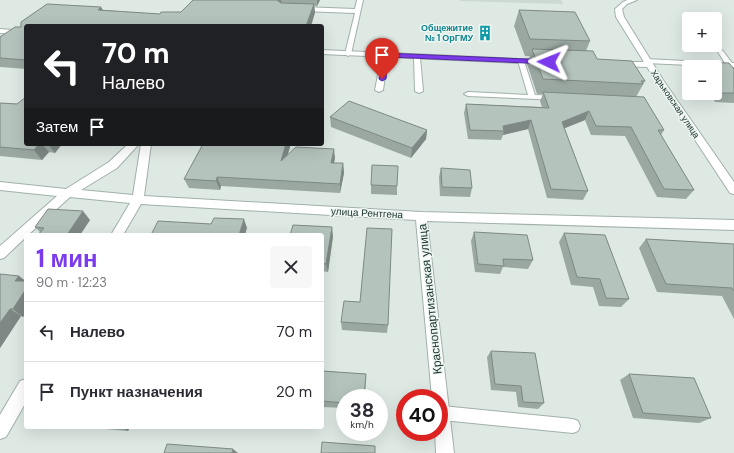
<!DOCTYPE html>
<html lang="ru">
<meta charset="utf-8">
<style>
:root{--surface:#fff;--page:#f7f7f7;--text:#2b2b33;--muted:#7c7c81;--line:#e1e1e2;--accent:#7c3aed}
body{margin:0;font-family:"DM Sans",sans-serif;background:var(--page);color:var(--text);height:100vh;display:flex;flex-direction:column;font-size:15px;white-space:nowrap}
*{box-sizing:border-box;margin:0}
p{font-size:13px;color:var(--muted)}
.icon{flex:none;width:22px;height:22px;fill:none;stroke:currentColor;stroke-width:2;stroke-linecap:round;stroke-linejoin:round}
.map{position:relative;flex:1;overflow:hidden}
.details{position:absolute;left:24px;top:233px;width:300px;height:196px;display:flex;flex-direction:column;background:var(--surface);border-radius:4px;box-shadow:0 4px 16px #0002}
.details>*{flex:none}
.banner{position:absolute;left:24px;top:24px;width:300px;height:122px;border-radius:4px;box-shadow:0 4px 16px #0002;background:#202124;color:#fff;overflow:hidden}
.buttons{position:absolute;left:682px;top:12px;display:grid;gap:8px}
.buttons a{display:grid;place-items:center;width:40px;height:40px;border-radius:4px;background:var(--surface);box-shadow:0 4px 16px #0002;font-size:20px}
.speed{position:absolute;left:336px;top:389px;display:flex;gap:8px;font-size:20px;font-weight:700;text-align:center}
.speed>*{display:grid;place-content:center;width:52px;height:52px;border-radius:50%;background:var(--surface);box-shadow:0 4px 16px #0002;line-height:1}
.speed small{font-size:10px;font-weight:400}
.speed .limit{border:6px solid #d22;background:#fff;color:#111}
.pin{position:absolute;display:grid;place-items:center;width:34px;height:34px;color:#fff;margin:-41px -17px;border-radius:50% 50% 50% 0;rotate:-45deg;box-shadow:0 0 4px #0007}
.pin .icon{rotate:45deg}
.me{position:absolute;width:44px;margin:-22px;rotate:272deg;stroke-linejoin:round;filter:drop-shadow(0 0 3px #0008)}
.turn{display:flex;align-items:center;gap:14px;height:84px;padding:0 12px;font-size:18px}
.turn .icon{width:52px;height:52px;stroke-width:2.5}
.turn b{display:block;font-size:28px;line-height:34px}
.then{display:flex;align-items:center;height:38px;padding:0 12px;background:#0003;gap:8px;font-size:15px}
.round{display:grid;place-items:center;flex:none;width:42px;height:42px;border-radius:4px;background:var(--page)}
.head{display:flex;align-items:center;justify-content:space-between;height:68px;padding:0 12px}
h1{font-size:24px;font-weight:800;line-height:30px;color:var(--accent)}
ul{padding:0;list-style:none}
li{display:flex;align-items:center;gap:12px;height:60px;padding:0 12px;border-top:1px solid var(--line)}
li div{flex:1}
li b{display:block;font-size:15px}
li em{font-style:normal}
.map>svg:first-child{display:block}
.built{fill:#ccd8d2}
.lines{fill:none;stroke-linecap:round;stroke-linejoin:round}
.service-casing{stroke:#a1b0aa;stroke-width:2}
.minor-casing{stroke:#a1b0aa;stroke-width:2}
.tertiary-casing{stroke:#a1b0aa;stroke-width:2}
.service{fill:#fff;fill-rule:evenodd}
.minor{fill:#fff;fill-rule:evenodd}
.tertiary{fill:#fff;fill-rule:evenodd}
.wall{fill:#9ba8a2}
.shaded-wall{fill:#7e8884}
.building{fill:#b4c3bc;stroke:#7e8884}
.route{fill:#7c3aed;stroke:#51269a}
.labels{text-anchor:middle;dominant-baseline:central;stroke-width:3;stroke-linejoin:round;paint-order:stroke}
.far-culture-label{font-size:9px;font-weight:bold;fill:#0d838f;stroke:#eef6f2;text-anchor:end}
.far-street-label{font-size:9px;fill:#203730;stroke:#eef6f2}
.street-label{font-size:10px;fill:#203730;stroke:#eef6f2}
.near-street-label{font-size:12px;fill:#203730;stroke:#eef6f2}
</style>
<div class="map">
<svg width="734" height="453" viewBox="0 0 734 453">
<rect width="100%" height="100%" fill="#dee9e3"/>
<polygon class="built" points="460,0 561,0 563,4 460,1"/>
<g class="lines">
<g class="service-casing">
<g id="service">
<polygon points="357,0 363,0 351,54 348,56 345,54 355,13 302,11 299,9 302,7 355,9"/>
<polygon points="721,50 723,51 732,63 734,63 734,67 646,63 643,61 646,59 725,63 718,52"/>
<polygon points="385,53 388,55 383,90 379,92 375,90 382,55"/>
<polygon points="417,55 420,57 423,91 419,93 415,91 414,57"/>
<polygon points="521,59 524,61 535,95 555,96 558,96 558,100 468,96 464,94 468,92 528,95 518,61"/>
<polygon points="442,406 573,419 578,421 580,426 578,431 573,433 442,420 439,419 439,407"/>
</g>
</g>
<g class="minor-casing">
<g id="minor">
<polygon points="128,144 139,144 117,168 81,190 133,195 141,144 151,144 144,196 421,212 734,220 734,230 427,221 454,453 436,453 435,432 439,432 439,398 432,398 416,220 141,204 123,235 111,235 130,203 70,197 28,235 26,235 26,237 4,258 0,259 0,246 57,196 0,190 0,182 66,189 109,162"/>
<polygon points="26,379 26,402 6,437 0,439 0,415 20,381"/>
</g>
</g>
<g class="tertiary-casing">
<g id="tertiary">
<polygon points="627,0 637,0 627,4 622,9 624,17 663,80 734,182 734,194 730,193 647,67 618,66 614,64 618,62 644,62 616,17 615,9 623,2"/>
<polygon points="0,29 26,31 26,35 0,33"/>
<polygon points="322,50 543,60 547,62 543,64 322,54"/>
</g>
</g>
<use href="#service" class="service"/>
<use href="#minor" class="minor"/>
<use href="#tertiary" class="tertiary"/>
</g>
<g class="wall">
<polygon points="193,0 320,0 317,6 314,6 315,13 26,26 26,69 0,67 0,37 21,27 101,7 103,10 160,14 181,12"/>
<polygon points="519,10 590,41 586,51 597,59 645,81 636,97 664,130 661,135 694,190 686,199 657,197 625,136 591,135 585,120 564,128 588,191 583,200 547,198 528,129 503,135 501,140 468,139 464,113 466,104 542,107 540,101 543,94 537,94 527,64 530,56 525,56 514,26"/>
<polygon points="697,62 734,69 734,103 715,102 708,93 715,93 715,67 694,67"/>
<polygon points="0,103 17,104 26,144 62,144 55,153 49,152 42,160 0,156"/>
<polygon points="330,117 427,130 426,139 411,158 331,127"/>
<polygon points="203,144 289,144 290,147 287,155 335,158 334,163 343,163 344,173 340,193 221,186 220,190 189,188 184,179"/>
<polygon points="441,168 472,188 470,197 440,196 439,177"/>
<polygon points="371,185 397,186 397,195 371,194"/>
<polygon points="90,220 80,235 38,235 40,232 35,227"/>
<polygon points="474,232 533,260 528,269 503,267 500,274 475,272 471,241"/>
<polygon points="564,233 629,299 621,307 599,306 593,287 571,285 559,242"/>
<polygon points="322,235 333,236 328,272 322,271"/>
<polygon points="646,239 734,244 734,319 722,296 657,292 639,248"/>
<polygon points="0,274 19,276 26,281 26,313 23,317 21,316 0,348"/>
<polygon points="341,322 388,325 387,333 342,330"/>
<polygon points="491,351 544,403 538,409 518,407 516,392 491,390 487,357"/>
<polygon points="322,371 366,374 365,398 345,398 345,408 322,407"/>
<polygon points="629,374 711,418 699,423 633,418 620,380"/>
<polygon points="83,427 130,427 128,431"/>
</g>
<g class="shaded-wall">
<polygon points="276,0 281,0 282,6"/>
<polygon points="317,0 320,0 317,6"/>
<polygon points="314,4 315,13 311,26 306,26"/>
<polygon points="101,7 106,16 98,10"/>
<polygon points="589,111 585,120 558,131 562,122"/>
<polygon points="531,120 528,129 503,135 504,131 503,126"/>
<polygon points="427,130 426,139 411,158 412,148"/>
<polygon points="39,144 42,144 49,152 42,160 34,150"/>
<polygon points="48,144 62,144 55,153"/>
<polygon points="286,144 289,144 290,147 283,170 281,161"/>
<polygon points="334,149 335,158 332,172 331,163"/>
<polygon points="343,163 344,173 340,193 340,184"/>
<polygon points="217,177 221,186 220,190 216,181"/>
<polygon points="83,211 90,220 80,235 67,235"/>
<polygon points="244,219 247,228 245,235 239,235"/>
<polygon points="332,227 333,236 328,272 326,264"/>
<polygon points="19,276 26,282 15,281"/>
<polygon points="26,289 26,313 23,317 13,309"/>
<polygon points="10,309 21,316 0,348 0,323"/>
<polygon points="121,427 130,427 128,431"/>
<polygon points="233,449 238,453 232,453"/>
</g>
<g class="building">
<polygon points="193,0 277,0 281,3 314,4 306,26 26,26 26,60 0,58 0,37 15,27 21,27 21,22 47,4 101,7 98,10 160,14 161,12 181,12"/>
<polygon points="519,10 575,12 590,41 530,39"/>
<polygon points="532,49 593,51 597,59 632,61 645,81 641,81 643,84 543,79"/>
<polygon points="697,62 729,63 734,69 734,93 722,93 715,84 715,67 701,67"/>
<polygon points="543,92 644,97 664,130 658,130 694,190 664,189 631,127 596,126 589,111 562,122 588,191 551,189 531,120 503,126 504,131 470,130 466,104 549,108"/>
<polygon points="26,97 26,144 39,144 34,150 0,147 0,103 17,104"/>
<polygon points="349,101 427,130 412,148 330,117"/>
<polygon points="203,144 286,144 281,161 296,147 334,149 331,163 343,163 340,184 217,177 216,181 184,179"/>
<polygon points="372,165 398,166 397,186 371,185"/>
<polygon points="441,168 470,170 472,188 442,187"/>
<polygon points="48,209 83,211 67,235 38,235 44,228 35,227"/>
<polygon points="214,218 244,219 239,235 151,235 158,221 211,224"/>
<polygon points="293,225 332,227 326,264 322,263 322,235 290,235"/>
<polygon points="367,228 392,229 388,325 341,322 344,301 360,302"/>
<polygon points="474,232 527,235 533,260 503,259 504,266 478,264"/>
<polygon points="564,233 605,235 629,299 606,298 600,279 577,277"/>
<polygon points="646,239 734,244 734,291 732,288 666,284"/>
<polygon points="0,274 19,276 15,281 26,281 26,289 13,309 10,309 0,323"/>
<polygon points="491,351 535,353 544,403 523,402 521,386 495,384"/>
<polygon points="322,371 366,374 364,398 345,398 345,403 322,401"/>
<polygon points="629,374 694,378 711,418 643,413"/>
<polygon points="322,442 375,446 375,453 321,453"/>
<polygon points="167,444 233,449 232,453 164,453"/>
</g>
<polygon class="route" points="385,53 549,60 552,62 549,64 388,57 386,79 382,81 379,79 382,55"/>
<defs>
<g id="building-bare" transform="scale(1.2)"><path d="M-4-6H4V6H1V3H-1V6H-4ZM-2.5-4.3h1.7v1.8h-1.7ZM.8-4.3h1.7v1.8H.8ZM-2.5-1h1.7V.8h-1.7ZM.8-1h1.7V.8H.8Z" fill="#0f9aa8" stroke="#eef6f2" stroke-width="2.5" paint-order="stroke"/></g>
</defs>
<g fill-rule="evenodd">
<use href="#building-bare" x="485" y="33"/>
</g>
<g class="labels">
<g class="far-culture-label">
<text x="473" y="28">Общежитие<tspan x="473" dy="10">№ 1 ОрГМУ</tspan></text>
</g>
<g class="far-street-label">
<text transform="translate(675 104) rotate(56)">Харьковская улица</text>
</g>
<g class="street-label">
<text transform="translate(367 213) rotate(3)">улица Рентгена</text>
</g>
<g class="near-street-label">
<text transform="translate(430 299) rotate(-96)">Краснопартизанская улица</text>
</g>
</g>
</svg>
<div class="buttons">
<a>+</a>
<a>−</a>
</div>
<div class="speed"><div>38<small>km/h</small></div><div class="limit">40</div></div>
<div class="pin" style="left:382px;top:79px;background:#d93025"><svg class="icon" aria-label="arrive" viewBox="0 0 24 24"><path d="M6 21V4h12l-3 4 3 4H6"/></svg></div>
<svg class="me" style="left:549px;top:62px" viewBox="-20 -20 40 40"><path d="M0-17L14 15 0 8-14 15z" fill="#7c3aed" stroke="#fff" stroke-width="4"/></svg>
<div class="banner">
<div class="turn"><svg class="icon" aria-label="left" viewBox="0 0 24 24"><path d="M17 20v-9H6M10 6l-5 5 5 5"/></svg><div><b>70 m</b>Налево</div></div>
<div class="then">Затем<svg class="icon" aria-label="arrive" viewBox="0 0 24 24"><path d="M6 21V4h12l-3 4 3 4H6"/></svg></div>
</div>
<section class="details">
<div class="head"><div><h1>1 мин</h1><p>90 m · 12:23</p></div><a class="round"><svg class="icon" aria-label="close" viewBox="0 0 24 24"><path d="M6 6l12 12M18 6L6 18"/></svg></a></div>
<ul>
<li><svg class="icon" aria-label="left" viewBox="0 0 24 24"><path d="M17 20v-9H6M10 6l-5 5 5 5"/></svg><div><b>Налево</b></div><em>70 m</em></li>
<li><svg class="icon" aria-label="arrive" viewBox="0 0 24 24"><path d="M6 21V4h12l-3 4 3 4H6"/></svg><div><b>Пункт назначения</b></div><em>20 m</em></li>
</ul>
</section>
</div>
